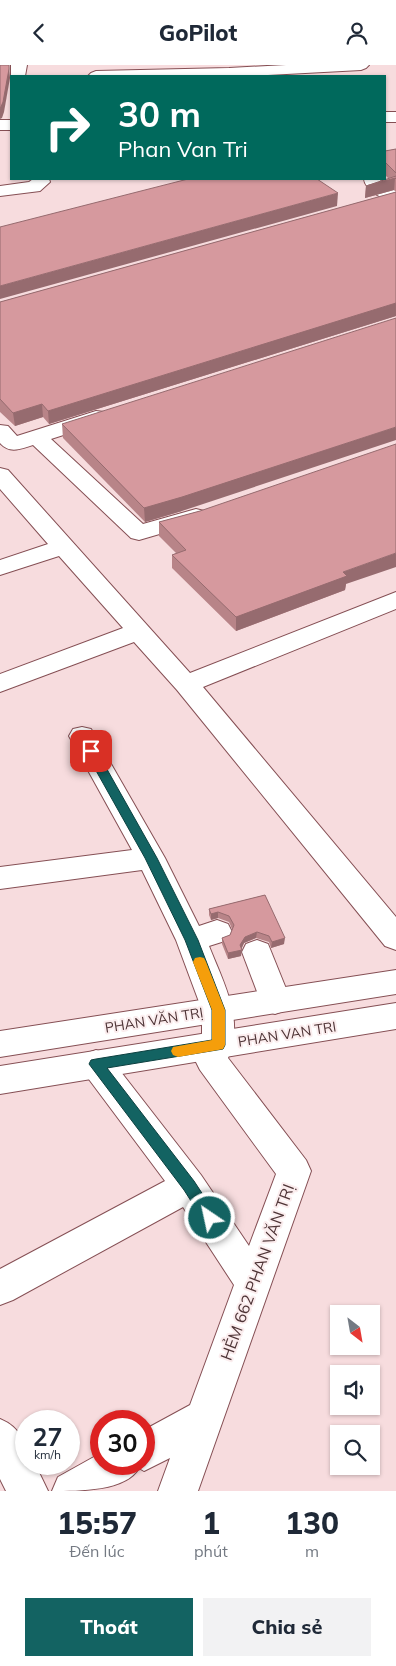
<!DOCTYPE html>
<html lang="vi">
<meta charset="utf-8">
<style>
:root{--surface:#fff;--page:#f2f2f3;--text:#1f2937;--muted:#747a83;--accent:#136362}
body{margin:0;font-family:Mulish,sans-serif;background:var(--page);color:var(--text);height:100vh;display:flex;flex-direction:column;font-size:19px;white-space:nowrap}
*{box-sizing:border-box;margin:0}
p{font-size:16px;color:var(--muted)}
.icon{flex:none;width:28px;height:28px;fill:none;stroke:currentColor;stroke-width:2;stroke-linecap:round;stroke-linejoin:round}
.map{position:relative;height:1426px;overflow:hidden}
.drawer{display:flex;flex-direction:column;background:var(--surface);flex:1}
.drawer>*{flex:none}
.hud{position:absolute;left:10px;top:10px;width:376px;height:105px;border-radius:0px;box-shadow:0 1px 4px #0004;background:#00695c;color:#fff;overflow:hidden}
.needle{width:32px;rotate:149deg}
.tools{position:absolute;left:330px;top:1240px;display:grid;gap:10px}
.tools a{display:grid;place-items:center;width:50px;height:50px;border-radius:0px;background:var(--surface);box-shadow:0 1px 4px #0004;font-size:25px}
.speed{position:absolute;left:15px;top:1345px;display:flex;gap:10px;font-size:25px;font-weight:700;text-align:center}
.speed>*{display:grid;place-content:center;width:65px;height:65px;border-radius:50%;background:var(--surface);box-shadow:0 1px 4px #0004;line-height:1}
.speed small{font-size:12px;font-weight:400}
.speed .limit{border:8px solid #d22;background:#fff;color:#111}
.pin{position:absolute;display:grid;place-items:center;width:42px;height:42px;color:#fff;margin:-21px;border-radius:10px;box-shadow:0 2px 8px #0006}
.me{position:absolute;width:55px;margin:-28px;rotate:326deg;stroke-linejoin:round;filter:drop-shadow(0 0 4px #0008)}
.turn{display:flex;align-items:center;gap:18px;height:105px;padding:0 25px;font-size:22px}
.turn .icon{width:65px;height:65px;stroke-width:2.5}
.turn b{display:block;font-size:35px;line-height:42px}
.eta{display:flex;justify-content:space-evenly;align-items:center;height:85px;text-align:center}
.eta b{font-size:30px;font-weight:800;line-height:35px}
.action{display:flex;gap:10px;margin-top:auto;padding:10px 25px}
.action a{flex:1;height:58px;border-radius:0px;background:var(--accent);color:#fff;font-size:20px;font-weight:800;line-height:58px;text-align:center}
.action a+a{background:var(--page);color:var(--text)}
header{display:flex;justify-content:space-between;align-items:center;height:65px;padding:0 25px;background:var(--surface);font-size:22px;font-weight:800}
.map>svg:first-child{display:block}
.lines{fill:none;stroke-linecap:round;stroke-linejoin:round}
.minor-casing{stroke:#854f54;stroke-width:2}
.major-casing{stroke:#854f54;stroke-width:2}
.minor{fill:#fff;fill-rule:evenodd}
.major{fill:#fff;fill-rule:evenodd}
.wall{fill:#b88488}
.shaded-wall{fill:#966b6f}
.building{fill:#d6999e;stroke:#966b6f}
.route{fill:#136362;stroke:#0c4040}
.slow{fill:#f59e0b}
.labels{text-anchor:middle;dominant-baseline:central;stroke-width:4;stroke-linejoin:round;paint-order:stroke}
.street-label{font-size:14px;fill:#4e3436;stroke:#fbedee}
.near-street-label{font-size:16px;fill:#4e3436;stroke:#fbedee}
</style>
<header><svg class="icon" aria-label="back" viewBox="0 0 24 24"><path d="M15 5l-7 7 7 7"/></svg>GoPilot<svg class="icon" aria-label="person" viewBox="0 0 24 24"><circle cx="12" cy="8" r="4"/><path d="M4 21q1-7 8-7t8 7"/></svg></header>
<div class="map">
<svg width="396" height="1426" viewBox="0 0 396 1426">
<rect width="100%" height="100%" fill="#f7dcde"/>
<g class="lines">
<g class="minor-casing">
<g id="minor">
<polygon points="11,0 27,0 25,11 11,12"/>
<polygon points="286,0 369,0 366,3 361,5 251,11 88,11 91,8 96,6 229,3"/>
<polygon points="33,114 49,114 50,117 40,126 0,131 0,121 29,117"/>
<path d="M 364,114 L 380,114 L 381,117 L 396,126 L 396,138 C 385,135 365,126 364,114 Z"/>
<path d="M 96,346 L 104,347 L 107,352 L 104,357 L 51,374 L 143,459 L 196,444 L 204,446 L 207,451 L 204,456 L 139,475 L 131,473 L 33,380 C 20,384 10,389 0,378 L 0,360 L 8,361 L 17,371 Z"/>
<polygon points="0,403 8,405 190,608 396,527 396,544 203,622 396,852 396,885 385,881 177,625 134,577 0,627 0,609 123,563 59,491 0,510 0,495 48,479 0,424"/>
<path d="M 82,662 L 91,664 L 95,671 L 165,793 L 199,861 L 217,855 L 228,859 L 232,867 L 228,875 L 209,881 C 223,917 245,955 228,993 L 306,1095 L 311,1106 L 198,1426 L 158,1426 L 170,1393 L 144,1406 L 139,1403 C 126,1426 80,1426 52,1426 L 58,1412 L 101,1388 L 101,1399 L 144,1399 L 144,1365 L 190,1340 L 234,1220 L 183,1142 L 13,1235 L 0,1240 L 0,1204 L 165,1116 L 85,1009 L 80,999 L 85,989 L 96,985 L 107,989 L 201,1110 L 249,1181 L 276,1109 L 200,1005 L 195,995 L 202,980 L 202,945 L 176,875 L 142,805 L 0,824 L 0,802 L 132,785 L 69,671 L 73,664 Z"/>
<polygon points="257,875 268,879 291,936 286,945 275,949 264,945 242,887 246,879"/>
<path d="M 0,1354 C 21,1363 26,1377 26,1399 L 35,1399 L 48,1426 L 6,1426 L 0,1414 Z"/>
</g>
</g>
<g class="major-casing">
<g id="major">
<rect x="385" y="47" width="11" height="10"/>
<rect x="0" y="55" width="11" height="10"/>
<polygon points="396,905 396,929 0,992 0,966"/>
<polygon points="396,938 396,964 0,1029 0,1001"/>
</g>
</g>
<use href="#minor" class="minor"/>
<use href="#major" class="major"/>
</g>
<g class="wall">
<polygon points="396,84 396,127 394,125 365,133 366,121 389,114 385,110 385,86"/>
<polygon points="396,127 396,251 49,359 43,352 15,361 0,347 0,237"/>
<polygon points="62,359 182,446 145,457 63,373"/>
<polygon points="200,446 346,519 345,525 236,566 172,503 172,490 176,488 159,471 159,457"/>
<polygon points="265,830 284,879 271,883 269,877 256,873 244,878 241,884 241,891 228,894 222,879 222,873 230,870 232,864 229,857 218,853 211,855 209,850 209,844"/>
</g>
<g class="shaded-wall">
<polygon points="9,0 10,13 4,47 2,53 0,54 0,44"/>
<polygon points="395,113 394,125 365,133 366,121"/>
<polygon points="338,128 337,141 0,234 0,221"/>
<polygon points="396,238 396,251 49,359 48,346"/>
<polygon points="42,339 43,352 15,361 13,348"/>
<polygon points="396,362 396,375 182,446 145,457 144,443"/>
<polygon points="396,488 396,502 346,519 345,525 236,566 236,552 343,507"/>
<polygon points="218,847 218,853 211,855 211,849"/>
<polygon points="257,867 256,873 244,878 241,885 242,885 241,891 228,894 228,888 245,872"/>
<polygon points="285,873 284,879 271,883 272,877"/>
</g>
<g class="building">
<polygon points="0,0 9,0 9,4 3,37 0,44"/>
<polygon points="396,84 396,108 385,97 385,86"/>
<polygon points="396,111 396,114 395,113 366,121"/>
<polygon points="188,114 317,114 338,128 0,221 0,162"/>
<polygon points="396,127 396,238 48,346 42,339 13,348 0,334 0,237"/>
<polygon points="396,253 396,362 182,432 144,443 62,359"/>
<polygon points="396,379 396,488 343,507 347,511 236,552 172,490 186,485 159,457 200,446"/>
<polygon points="265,830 285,873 272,877 269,871 257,867 245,872 240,880 242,885 228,888 222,873 230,870 234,860 229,851 218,847 211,849 209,844"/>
</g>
<polygon class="route" points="91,682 95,683 157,793 198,875 225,945 225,980 223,984 107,1003 194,1116 215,1148 217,1153 215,1158 210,1160 205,1158 184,1125 89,999 91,995 96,994 212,975 212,945 185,875 145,793 85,686"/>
<polygon class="slow" points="200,892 204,893 206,897 225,945 225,980 223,984 218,985 178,992 173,990 171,986 173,982 212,975 212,945 193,897 195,893"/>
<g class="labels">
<g class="street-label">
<text transform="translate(154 955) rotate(-9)">PHAN VĂN TRỊ</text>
<text transform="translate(287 969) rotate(-9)">PHAN VAN TRI</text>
</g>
<g class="near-street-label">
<text transform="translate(257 1207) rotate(-70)">HẺM 662 PHAN VĂN TRỊ</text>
</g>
</g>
</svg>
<div class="tools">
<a><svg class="needle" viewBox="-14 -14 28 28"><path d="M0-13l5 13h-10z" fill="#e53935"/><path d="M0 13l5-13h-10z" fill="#747a83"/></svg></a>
<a><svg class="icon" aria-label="sound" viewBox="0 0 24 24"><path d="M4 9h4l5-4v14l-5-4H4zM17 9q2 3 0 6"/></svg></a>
<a><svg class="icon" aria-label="search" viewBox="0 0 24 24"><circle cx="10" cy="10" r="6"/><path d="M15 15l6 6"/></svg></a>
</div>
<div class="speed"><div>27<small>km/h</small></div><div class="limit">30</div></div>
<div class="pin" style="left:91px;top:686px;background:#d93025"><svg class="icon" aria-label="arrive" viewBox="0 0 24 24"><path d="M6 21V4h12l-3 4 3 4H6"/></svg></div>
<svg class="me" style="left:210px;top:1153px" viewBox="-20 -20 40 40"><circle r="17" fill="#136362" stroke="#fff" stroke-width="3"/><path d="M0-11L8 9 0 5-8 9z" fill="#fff"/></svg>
<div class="hud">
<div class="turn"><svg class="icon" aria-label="right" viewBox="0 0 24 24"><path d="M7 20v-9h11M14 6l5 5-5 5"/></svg><div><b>30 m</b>Phan Van Tri</div></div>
</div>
</div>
<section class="drawer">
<div class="eta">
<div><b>15:57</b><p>Đến lúc</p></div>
<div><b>1</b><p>phút</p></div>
<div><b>130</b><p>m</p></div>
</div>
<div class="action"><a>Thoát</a><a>Chia sẻ</a></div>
</section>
